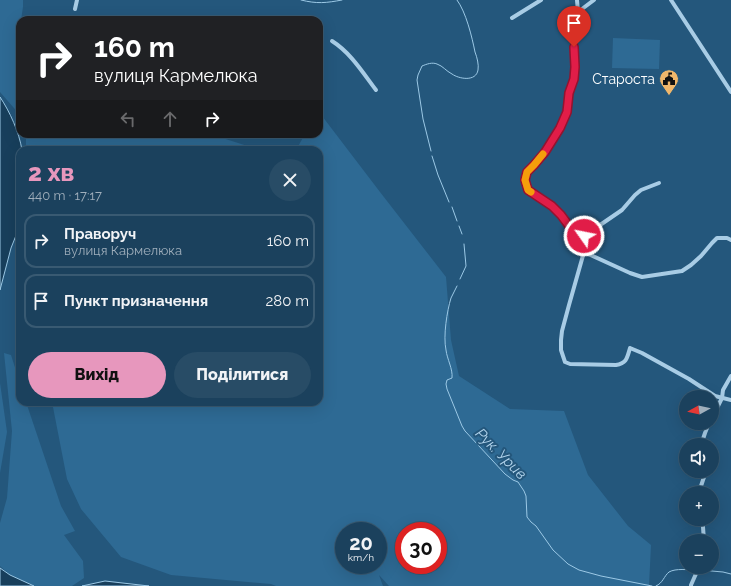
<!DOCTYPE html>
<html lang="uk">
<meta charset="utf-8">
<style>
:root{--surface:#1b415d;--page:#284c66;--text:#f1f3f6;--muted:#a0afbc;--line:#395a72;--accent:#e797bd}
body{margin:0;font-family:Raleway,sans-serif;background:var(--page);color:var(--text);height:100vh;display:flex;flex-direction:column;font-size:15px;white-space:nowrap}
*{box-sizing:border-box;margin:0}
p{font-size:13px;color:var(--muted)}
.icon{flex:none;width:22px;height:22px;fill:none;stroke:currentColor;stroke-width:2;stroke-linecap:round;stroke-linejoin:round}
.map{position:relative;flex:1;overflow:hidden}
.panel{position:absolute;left:16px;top:146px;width:307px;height:260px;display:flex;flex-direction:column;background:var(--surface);border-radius:12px;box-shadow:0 4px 16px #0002,0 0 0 1px var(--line)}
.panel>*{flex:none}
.top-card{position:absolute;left:16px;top:16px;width:307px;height:122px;border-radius:12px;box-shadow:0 4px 16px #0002,0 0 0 1px var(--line);background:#202124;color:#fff;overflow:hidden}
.needle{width:26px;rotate:262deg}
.controls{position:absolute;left:679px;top:390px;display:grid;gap:8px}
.controls a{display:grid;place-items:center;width:40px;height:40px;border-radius:50%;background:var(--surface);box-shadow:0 4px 16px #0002,0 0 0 1px var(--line);font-size:20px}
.speed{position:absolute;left:335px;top:522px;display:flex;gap:8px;font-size:20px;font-weight:700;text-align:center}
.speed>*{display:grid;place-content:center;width:52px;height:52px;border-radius:50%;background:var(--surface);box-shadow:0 4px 16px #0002,0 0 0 1px var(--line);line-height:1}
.speed small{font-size:10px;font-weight:400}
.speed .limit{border:6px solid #d22;background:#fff;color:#111}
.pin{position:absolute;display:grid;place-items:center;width:34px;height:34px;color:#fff;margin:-41px -17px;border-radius:50% 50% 50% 0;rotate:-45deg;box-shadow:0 0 4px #0007}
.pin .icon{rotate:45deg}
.me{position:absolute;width:44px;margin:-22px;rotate:303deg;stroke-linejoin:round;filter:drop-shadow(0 0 3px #0008)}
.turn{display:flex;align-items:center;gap:14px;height:84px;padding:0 12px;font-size:18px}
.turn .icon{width:52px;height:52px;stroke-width:2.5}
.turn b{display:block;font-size:28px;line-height:34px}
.lanes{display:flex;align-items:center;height:38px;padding:0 12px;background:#0003;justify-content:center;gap:20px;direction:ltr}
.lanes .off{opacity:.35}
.round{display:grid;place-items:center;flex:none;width:42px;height:42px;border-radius:21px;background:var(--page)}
.headline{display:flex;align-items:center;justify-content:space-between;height:68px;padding:0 12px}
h1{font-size:24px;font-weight:800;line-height:30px;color:var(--accent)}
.button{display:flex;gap:8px;margin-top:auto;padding:8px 12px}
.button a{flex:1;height:46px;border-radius:24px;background:var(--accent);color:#111;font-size:16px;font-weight:800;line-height:46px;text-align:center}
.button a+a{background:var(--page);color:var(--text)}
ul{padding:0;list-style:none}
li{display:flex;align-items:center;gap:12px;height:54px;margin:0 8px 6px;padding:0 4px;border:2px solid var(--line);border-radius:12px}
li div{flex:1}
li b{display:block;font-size:15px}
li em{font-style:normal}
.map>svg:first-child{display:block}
.green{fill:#2e6a94;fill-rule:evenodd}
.water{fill:#183f5c;stroke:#9cc9e6}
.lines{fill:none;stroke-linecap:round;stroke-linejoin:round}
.stream{stroke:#9cc9e6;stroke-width:1}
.minor{stroke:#a8cce5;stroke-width:4}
.route-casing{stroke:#92132f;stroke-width:10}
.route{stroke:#e11d48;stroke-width:7}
.slow{stroke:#f59e0b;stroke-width:7}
.labels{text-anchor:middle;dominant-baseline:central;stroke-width:4;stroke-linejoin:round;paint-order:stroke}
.poi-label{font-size:14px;fill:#fff;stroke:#24577c;text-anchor:end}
.water-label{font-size:15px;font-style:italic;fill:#b3d5ed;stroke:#24577c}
</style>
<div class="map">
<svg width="731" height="586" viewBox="0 0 731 586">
<rect width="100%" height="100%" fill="#24577c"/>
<g class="green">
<polygon points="0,0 23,0 23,7 21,20 20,20 17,37 20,40 20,115 0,92"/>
<polygon points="613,38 660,40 659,69 612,68"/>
<path d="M 319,112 L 380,192 L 446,277 L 451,340 L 459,376 L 510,409 L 564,411 L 588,475 L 628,526 L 651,545 L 649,586 L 389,586 L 379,575 L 383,586 L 276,586 L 271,584 L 171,575 L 121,557 L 81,509 L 67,479 L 52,402 L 319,402 L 319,150 L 296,150 L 305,134 L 319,134 ZM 344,531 L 378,531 L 378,565 L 344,565 ZM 404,531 L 438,531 L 438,565 L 404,565 Z"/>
<polygon points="26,134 210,134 260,150 26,150"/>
<polygon points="4,353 11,355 20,383 20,402 26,402 61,506 75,531 64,535 83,561 84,578 72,586 34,586 10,575 0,566 0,523 7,498 12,431"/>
<polygon points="0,383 7,432 0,473"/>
</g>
<g class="water">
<path d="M 0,97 C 10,112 19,132 22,150 L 20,150 L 20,225 L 19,228 L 11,248 L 0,290 Z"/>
<polygon points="0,568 10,575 34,586 0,586"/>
<polygon points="105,581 149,586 82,586"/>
</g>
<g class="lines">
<g class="stream">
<path d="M 301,0 C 317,4 326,3 342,0"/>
<path d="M 431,151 L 423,119 L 417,80 L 418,75 L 422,66 C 427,64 432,62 437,64 C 443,66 446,71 452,74 C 459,79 476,82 478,70 C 479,65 477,57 475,52 C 472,37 466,12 457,0"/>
<polyline points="432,156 438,175 449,202"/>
<polyline points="452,207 457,221"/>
<polyline points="459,226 462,234"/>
<polyline points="460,279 466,266 464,244"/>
<path d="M 457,286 C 455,290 453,294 451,298 C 447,311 443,336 446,350 C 447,359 453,369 452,378 L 447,380 L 446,384 L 447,389 L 462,426 L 465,431 L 505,474 L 513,480 L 518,482 L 524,491 L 526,496 L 527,517 L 531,522 L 536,526 L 553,550 L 568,564 L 579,570 L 601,576 L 652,586"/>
<polyline points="700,570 723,572 731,574"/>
<path d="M 656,586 C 663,583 664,576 669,572 C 676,568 688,570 695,570"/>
</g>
<g class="minor">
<polyline points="577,0 578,12"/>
<polyline points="594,0 578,12 576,34 573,47 575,67 574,79 569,93 567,111 560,129 545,152 534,165 527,172 525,180 528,190 552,206 561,215 575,234 580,246 584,252 630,273 642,277 682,271 691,265 701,256 712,243 717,238 727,238 731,240"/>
<polyline points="671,0 731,92"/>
<polyline points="75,9 77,0"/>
<polyline points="512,18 541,0"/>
<path d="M 332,41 C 351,53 363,73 376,90"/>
<polyline points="577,238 584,236 622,210 635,195 641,190 659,183"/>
<path d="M 584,252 L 569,305 L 562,331 L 561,340 L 561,350 L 565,362 L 570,364 L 616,365 C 627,363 627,358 630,348 L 642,353 L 689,379 L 715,396 L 731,400"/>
<polyline points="712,418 722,398 723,390 731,376"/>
<polyline points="701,445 705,433 709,423"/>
<polyline points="701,493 701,486 706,471"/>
<polyline points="701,519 703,527 704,541"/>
<polyline points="691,586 691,585 699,567"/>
</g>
</g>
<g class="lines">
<g class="route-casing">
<polyline id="route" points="574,47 575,67 574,79 569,93 567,112 560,128 545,152 534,165 527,172 525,180 528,190 552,206 561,215 575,234 577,238 584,236"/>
</g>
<use href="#route" class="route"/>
<polyline class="slow" points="531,192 528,190 525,180 527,172 534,165 543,154"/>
</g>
<defs>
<g id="civic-pin" transform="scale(1)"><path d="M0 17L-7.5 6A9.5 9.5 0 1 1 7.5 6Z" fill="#f0b76b" stroke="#24577c"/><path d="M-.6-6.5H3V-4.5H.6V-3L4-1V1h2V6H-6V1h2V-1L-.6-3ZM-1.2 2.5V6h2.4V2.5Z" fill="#111"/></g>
</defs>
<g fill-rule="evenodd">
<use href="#civic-pin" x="669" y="79"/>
</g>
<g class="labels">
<g class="poi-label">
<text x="655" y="79">Староста</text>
</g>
<g class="water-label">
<text transform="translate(501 454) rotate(45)">Рук. Урив</text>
</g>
</g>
</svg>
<div class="controls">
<a><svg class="needle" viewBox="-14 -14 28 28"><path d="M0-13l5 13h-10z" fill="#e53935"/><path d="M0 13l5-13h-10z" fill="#a0afbc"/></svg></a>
<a><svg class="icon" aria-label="sound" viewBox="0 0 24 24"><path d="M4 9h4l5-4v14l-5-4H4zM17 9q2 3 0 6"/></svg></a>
<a>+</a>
<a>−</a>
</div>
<div class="speed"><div>20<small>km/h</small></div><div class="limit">30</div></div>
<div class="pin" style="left:574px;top:47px;background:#d93025"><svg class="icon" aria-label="arrive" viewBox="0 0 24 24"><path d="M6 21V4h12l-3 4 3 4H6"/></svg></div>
<svg class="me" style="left:584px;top:236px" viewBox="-20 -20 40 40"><circle r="17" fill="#e11d48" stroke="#fff" stroke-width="3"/><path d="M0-11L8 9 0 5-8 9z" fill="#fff"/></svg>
<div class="top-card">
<div class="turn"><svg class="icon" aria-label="right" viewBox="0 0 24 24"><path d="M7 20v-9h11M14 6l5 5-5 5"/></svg><div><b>160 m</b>вулиця Кармелюка</div></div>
<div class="lanes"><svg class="icon off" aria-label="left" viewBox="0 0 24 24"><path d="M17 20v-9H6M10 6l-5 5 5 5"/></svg><svg class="icon off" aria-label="ahead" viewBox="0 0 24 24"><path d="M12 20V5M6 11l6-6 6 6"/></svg><svg class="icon" aria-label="right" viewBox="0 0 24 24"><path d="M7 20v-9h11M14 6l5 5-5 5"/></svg></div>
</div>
<section class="panel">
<div class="headline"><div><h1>2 хв</h1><p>440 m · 17:17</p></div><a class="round"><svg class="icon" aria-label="close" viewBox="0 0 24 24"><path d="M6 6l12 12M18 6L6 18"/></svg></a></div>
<ul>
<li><svg class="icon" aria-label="right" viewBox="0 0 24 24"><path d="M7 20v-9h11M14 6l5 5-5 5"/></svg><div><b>Праворуч</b><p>вулиця Кармелюка</p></div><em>160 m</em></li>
<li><svg class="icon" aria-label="arrive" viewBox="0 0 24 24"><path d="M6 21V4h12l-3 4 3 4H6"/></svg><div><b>Пункт призначення</b></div><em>280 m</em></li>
</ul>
<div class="button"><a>Вихід</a><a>Поділитися</a></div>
</section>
</div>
